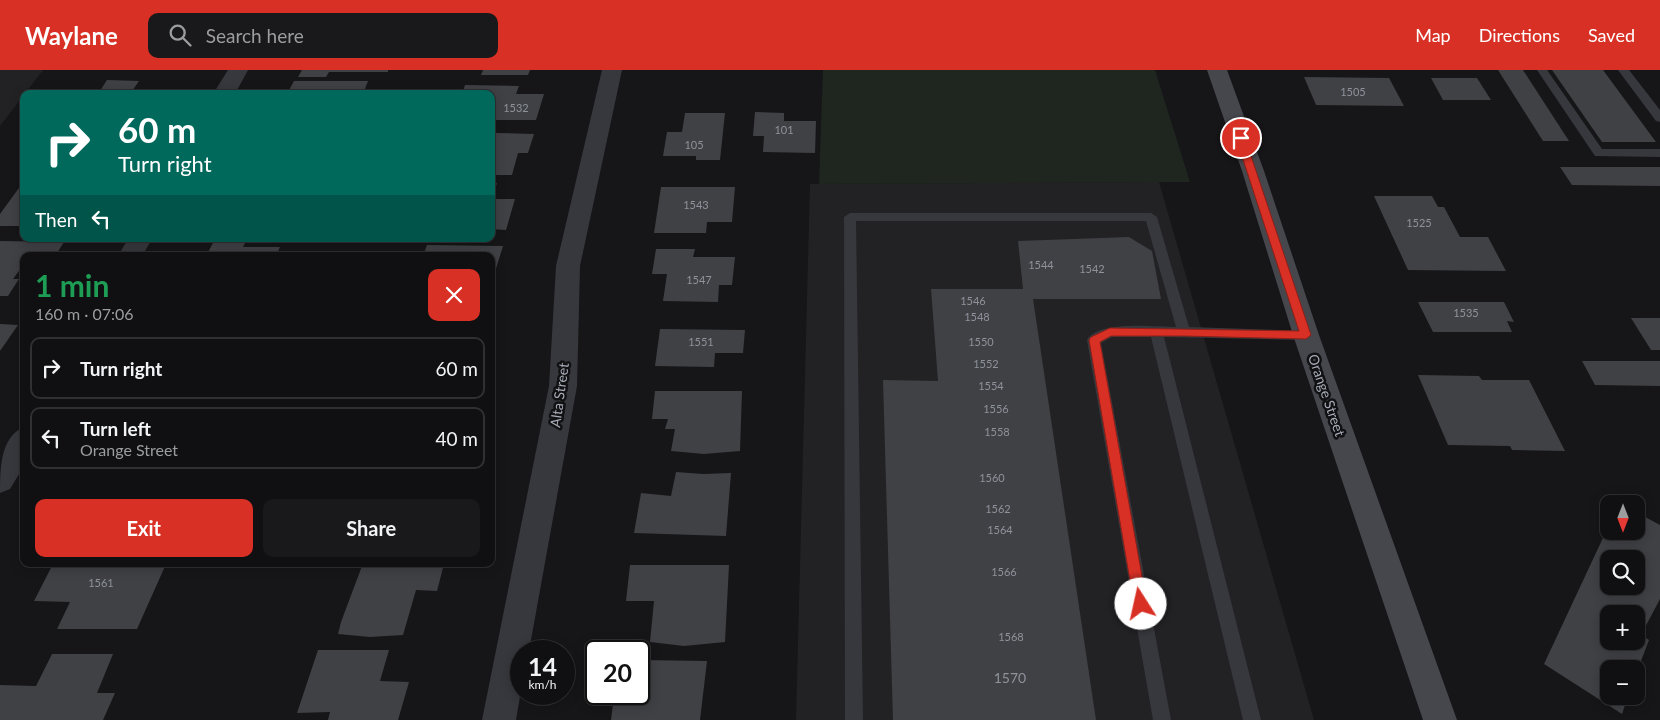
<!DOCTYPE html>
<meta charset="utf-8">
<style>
:root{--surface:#101012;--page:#19191b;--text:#f1f3f6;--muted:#9c9d9f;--line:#303032;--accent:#d93025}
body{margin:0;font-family:Lato,sans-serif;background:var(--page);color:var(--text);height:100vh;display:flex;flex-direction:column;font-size:19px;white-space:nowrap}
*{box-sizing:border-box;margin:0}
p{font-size:16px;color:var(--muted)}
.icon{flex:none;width:28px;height:28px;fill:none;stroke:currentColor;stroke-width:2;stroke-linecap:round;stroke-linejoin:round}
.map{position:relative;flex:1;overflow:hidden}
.panel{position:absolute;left:20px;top:182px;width:475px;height:315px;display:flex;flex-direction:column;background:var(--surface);border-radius:10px;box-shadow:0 2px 12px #0003,0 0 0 1px var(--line)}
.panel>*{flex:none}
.hud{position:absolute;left:20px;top:20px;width:475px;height:152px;border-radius:10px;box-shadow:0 2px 12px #0003,0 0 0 1px var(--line);background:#00695c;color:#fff;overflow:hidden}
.needle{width:32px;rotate:180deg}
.controls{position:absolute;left:1600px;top:425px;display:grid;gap:10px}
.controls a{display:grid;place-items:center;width:45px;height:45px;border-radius:10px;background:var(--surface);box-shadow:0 2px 12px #0003,0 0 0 1px var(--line);font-size:25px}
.speed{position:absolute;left:510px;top:570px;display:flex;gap:10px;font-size:25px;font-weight:700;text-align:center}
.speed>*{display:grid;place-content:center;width:65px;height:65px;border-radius:50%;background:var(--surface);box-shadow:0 2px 12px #0003,0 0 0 1px var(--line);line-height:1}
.speed small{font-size:12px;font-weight:400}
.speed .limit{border:2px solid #111;border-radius:8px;background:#fff;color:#111}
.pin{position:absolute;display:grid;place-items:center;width:42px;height:42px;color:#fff;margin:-21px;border:2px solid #fff;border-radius:50%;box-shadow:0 1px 5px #0007}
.me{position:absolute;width:55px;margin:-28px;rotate:350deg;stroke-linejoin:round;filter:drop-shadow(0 0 4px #0008)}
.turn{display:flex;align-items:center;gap:18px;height:105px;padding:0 15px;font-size:22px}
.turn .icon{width:65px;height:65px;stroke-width:2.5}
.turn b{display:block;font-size:35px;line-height:42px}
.then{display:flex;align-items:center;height:48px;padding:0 15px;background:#0003;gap:10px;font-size:19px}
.round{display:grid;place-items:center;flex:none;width:52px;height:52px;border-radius:10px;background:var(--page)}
.overview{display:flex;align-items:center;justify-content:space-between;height:85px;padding:0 15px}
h1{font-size:30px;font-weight:700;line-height:38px;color:#1e9e55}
.primary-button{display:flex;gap:10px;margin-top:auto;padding:10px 15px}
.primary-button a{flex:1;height:58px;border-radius:10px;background:var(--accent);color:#fff;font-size:20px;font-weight:700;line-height:58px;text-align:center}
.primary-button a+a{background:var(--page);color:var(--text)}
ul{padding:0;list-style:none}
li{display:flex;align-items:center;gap:15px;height:62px;margin:0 10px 8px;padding:0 5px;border:2px solid var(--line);border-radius:10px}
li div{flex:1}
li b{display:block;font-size:19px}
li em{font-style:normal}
header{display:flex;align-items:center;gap:30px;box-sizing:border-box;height:70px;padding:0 25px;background:var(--accent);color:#fff}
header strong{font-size:24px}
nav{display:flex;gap:28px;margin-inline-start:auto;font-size:18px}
.search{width:350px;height:45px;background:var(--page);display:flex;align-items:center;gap:12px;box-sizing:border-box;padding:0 18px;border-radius:10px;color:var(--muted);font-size:19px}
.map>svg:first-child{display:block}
.built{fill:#222225}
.green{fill:#1e261f}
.building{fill:#404145;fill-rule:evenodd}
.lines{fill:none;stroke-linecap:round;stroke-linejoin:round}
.service{fill:#37383d;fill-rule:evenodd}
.minor{fill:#37383d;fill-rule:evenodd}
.secondary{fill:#45474d;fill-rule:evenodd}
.route{fill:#d93025;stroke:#8d1f18}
.labels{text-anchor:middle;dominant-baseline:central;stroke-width:5;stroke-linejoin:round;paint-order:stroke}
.number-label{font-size:11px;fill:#8e929b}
.street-label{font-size:14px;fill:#a8adb8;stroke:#111113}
.near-number-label{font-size:14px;fill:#8e929b}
</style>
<header>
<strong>Waylane</strong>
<div class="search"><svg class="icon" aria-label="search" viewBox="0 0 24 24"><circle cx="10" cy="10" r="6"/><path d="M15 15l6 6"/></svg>Search here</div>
<nav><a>Map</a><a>Directions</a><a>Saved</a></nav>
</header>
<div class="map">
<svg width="1660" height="650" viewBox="0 0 1660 650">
<rect width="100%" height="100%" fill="#161618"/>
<g class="built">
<polygon points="0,0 43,0 0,56"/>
<polygon points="1159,112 1314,650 796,650 810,114"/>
</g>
<polygon class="green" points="823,0 1155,0 1190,112 819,114"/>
<g class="building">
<polygon points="302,0 388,0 388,2 329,2 326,7 298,7"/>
<polygon points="483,0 530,0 528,5 481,5"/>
<polygon points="1498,0 1523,0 1569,71 1543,71"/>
<polygon points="1552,0 1603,0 1656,72 1602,72"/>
<polygon points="1304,7 1389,8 1404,36 1316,35"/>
<polygon points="1431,8 1477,8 1491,30 1443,30"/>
<polygon points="107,10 139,11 130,24 98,24"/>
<polygon points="294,11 368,11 363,24 287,24"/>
<polygon points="465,15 519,16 516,24 544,24 536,50 491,50 491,24 462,24"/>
<polygon points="755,42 784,43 784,51 816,51 815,83 763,82 764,66 753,66"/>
<polygon points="685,43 725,43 720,90 696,90 696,86 663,86 667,62 682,62"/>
<polygon points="496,63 534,64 528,83 518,83 512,105 491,105 491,70 494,70"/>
<polygon points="1560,97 1660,97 1660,116 1572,115"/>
<polygon points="24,111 24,156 0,156 0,144"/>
<polygon points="491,113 497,113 492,129 515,129 506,160 491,159"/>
<polygon points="661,117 735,117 732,152 707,152 706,163 654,163"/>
<polygon points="1374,126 1432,126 1438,137 1444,137 1460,167 1488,167 1506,201 1408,200"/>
<polygon points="1129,167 1152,181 1161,229 1033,229 1096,650 893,650 883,310 938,311 931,219 1023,219 1018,171"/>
<polygon points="0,171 64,172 55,186 24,186 24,194 13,209 19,209 8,226 0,226"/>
<polygon points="214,171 246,171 243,177 280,177 276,186 206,186"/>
<polygon points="427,175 503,176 494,205 491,205 491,186 423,186"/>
<polygon points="656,179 695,179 693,187 735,187 732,215 719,215 718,232 663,231 667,204 652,204"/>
<polygon points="1418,232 1504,232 1514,252 1507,251 1512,262 1433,262"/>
<polygon points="1631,248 1660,248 1660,280 1651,280"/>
<polygon points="0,254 18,255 0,281"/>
<polygon points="660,259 745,260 743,283 715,283 714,297 655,296"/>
<polygon points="1582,291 1660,291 1660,316 1595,315"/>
<polygon points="1418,305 1479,306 1482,310 1529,310 1565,381 1512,380 1510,376 1448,375"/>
<polygon points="655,321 742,321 740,381 704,384 671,381 675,359 665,359 668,349 652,349"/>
<polygon points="676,402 703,404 731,403 726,466 634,463 641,423 671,426"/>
<path d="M 1636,442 L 1660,455 L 1660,529 L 1641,565 L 1649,570 L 1636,604 L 1636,599 L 1609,599 L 1609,626 L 1628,626 L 1622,644 L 1544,594 L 1609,455 L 1609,461 L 1636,461 ZM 1609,489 L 1636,489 L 1636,516 L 1609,516 ZM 1609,544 L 1636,544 L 1636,571 L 1609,571 Z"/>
<polygon points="53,494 166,494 137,559 57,559 70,532 34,531"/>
<polygon points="392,494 444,494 437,521 416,520 403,565 370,567 338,564 341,552 362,496 390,498"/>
<polygon points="630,495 729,495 725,572 684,576 650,572 654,531 626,531"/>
<polygon points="318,580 389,580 380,611 409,612 398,650 328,650 330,642 297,643"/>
<polygon points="52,584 113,584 97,623 115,623 103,650 0,650 0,615 36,616"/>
<polygon points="641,590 707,591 700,650 611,650 614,627 634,628 635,624 639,624"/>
</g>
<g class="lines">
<g class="service">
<polygon points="1537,0 1547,0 1602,79 1660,79 1660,87 1595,86"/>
<polygon points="1618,0 1629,0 1660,40 1660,52 1656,51"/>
<path d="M 850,143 L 1151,143 L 1157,147 L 1189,257 L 1311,261 L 1313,265 L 1311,269 L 1306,270 L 1164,267 L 1261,650 L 1243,650 L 1151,267 L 1112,267 L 1101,273 L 1171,650 L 1153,650 L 1087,270 C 1098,250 1156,257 1176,257 L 1146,151 L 856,151 L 863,650 L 845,650 L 844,147 Z"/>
</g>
<g class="minor">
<polygon points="228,0 248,0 235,24 213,24"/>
<polygon points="602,0 622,0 580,196 577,316 529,581 521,581 521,621 516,650 482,650 549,316 556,196"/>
<polygon points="128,169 152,169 142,186 118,186"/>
<path d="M 24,357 L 24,396 L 10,419 L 0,423 C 0,399 0,367 24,357 Z"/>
</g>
<polygon class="secondary" points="1207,0 1227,0 1264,101 1319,265 1457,650 1423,650 1293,265 1242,101"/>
</g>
<polygon class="route" points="1241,64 1245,68 1311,265 1306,269 1184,266 1111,266 1100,272 1147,534 1145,539 1141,541 1136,539 1134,534 1089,270 1091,267 1110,258 1299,261 1236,68"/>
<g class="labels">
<g class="number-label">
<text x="1353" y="21">1505</text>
<text x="516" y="37">1532</text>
<text x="784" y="59">101</text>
<text x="694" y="74">105</text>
<text x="696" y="134">1543</text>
<text x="1419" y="152">1525</text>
<text x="1041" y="194">1544</text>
<text x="1092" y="198">1542</text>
<text x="699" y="209">1547</text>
<text x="973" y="230">1546</text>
<text x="1466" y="242">1535</text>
<text x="977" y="246">1548</text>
<text x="701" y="271">1551</text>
<text x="981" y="271">1550</text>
<text x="986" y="293">1552</text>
<text x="991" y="315">1554</text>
<text x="996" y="338">1556</text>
<text x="997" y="361">1558</text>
<text x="992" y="407">1560</text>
<text x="998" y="438">1562</text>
<text x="1000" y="459">1564</text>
<text x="1004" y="501">1566</text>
<text x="101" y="512">1561</text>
<text x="1011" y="566">1568</text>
</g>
<g class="street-label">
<text transform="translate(559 325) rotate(-82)">Alta Street</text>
<text transform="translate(1327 325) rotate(71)">Orange Street</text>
</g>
<g class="near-number-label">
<text x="1010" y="607">1570</text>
</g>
</g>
</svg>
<div class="controls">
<a><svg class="needle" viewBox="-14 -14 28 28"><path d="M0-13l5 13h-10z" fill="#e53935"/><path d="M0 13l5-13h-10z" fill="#9c9d9f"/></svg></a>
<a><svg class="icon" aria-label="search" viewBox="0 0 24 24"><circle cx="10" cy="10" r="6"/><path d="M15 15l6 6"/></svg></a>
<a>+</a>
<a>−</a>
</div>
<div class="speed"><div>14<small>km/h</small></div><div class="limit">20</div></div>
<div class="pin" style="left:1241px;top:68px;background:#d93025"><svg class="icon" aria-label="arrive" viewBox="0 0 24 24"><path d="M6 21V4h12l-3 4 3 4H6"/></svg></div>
<svg class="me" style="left:1141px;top:534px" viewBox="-20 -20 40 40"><circle r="19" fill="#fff"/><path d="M0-13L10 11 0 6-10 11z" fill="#d93025"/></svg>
<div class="hud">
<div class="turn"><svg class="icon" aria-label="right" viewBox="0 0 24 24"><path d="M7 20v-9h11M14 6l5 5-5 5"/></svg><div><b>60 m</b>Turn right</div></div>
<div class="then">Then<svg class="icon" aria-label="left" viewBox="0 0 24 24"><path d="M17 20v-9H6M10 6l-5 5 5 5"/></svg></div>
</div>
<section class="panel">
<div class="overview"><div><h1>1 min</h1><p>160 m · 07:06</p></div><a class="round" style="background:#d93025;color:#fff"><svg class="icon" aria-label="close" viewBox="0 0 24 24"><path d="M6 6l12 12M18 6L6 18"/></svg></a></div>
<ul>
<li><svg class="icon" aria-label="right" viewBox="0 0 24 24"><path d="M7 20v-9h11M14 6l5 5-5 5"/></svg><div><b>Turn right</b></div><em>60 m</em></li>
<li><svg class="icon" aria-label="left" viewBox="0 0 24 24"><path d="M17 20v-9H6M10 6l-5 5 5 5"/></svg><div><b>Turn left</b><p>Orange Street</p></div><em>40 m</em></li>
</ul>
<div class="primary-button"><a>Exit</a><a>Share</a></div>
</section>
</div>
